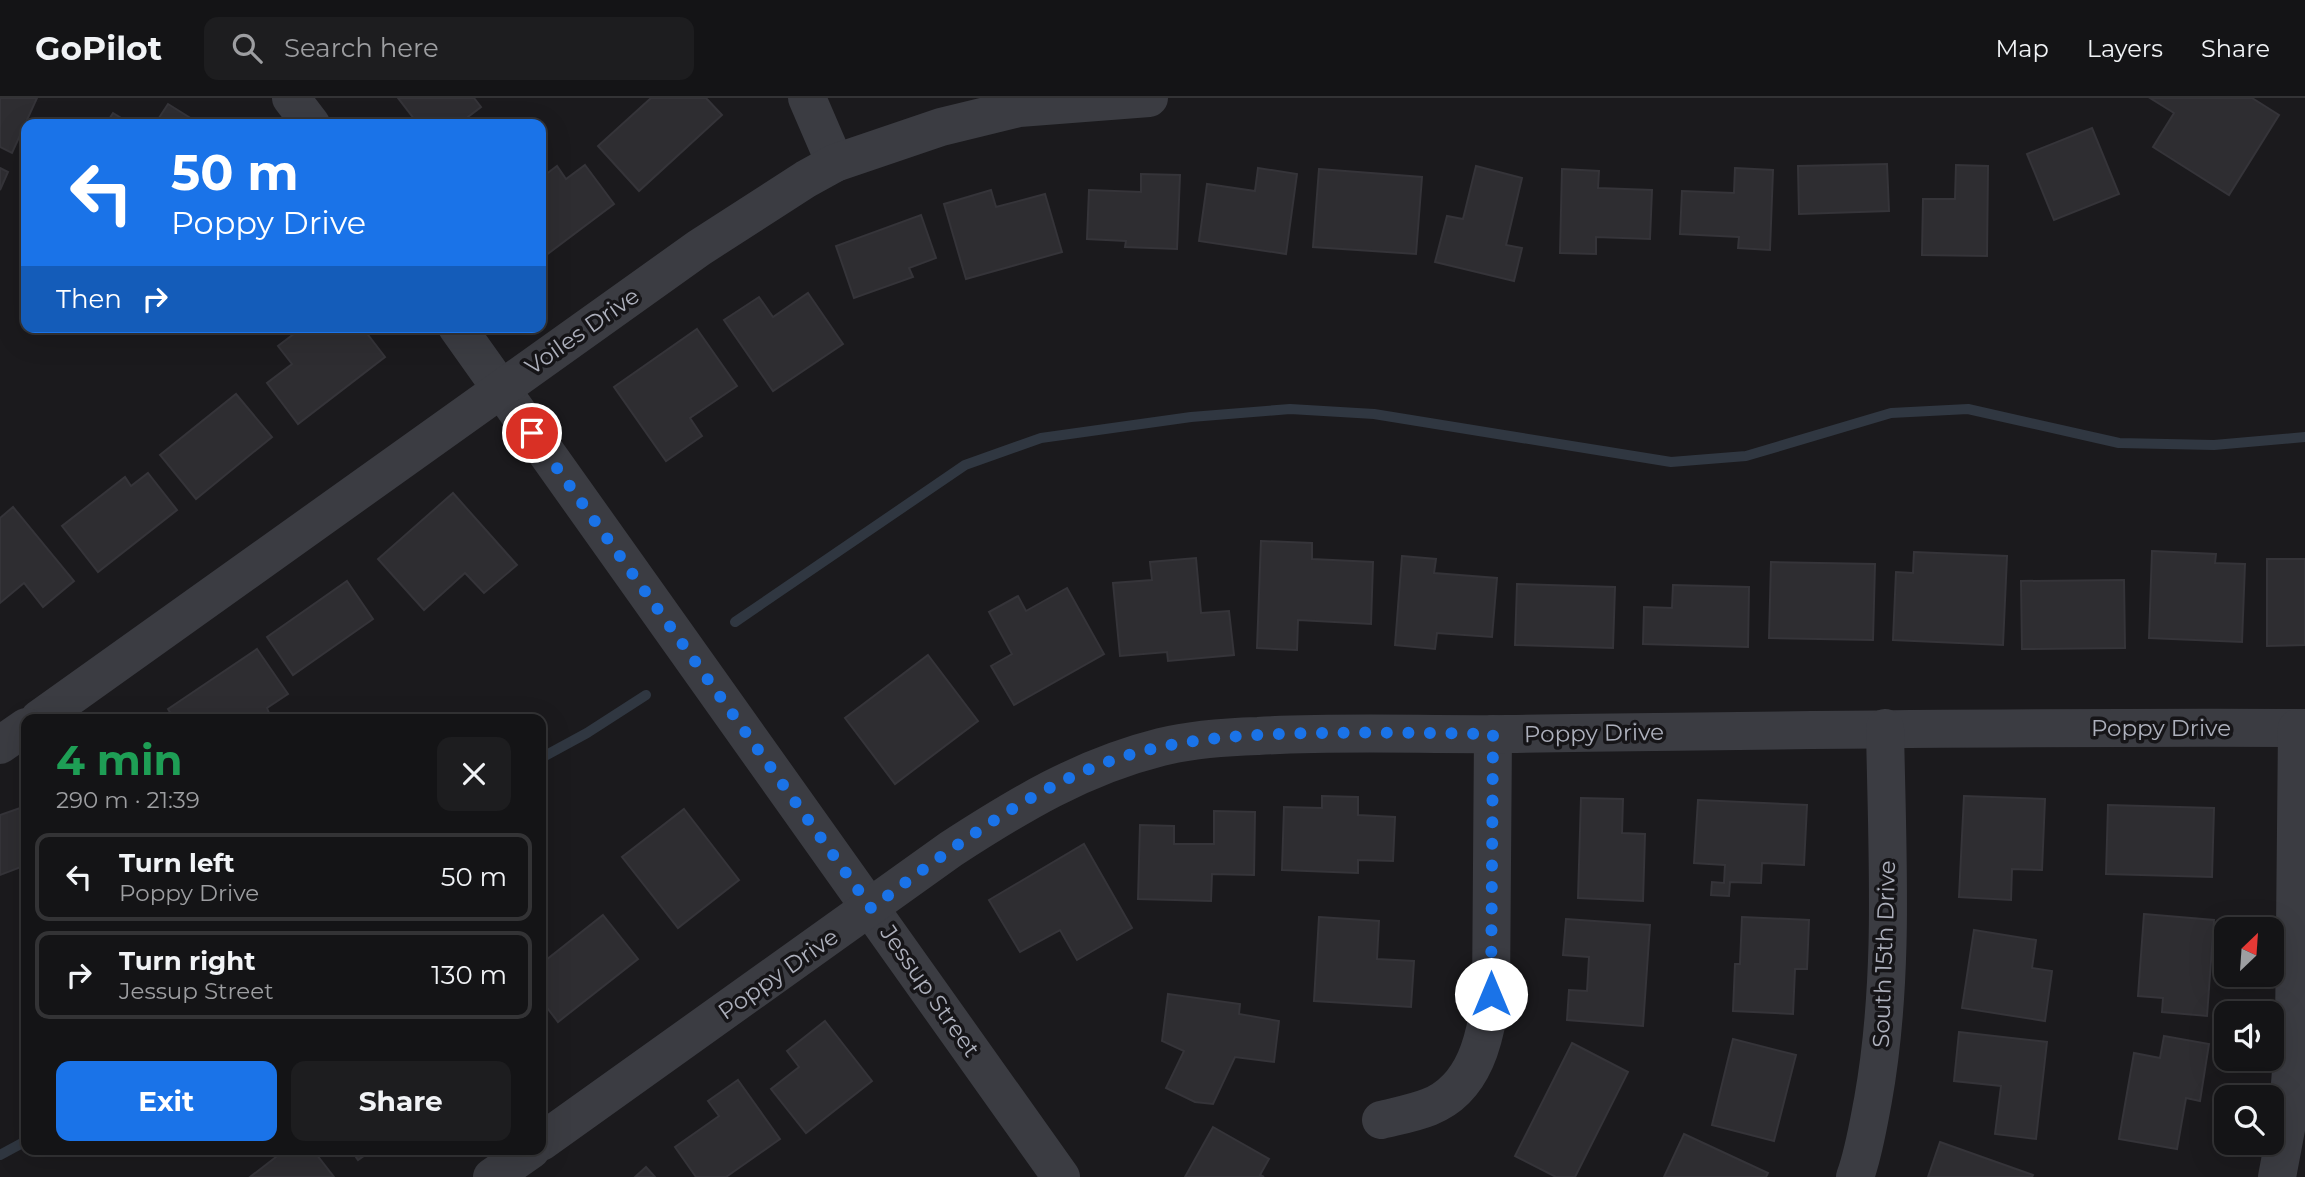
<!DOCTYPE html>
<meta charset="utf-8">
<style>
:root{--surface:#141416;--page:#1d1d1f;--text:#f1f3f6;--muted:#9d9ea1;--line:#333335;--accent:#1a73e8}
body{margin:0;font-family:Montserrat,sans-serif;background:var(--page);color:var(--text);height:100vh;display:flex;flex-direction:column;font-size:26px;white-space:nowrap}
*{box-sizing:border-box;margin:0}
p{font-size:23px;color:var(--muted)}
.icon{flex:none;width:38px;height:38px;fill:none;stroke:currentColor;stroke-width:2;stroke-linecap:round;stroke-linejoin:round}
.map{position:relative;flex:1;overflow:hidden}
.sheet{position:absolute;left:21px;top:616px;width:525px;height:441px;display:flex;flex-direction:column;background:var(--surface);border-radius:14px;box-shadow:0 7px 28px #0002,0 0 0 2px var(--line)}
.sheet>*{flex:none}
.banner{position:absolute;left:21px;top:21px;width:525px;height:214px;border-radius:14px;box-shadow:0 7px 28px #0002,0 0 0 2px var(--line);background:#1a73e8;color:#fff;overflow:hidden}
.needle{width:46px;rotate:25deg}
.fabs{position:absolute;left:2214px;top:819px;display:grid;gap:14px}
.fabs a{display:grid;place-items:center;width:70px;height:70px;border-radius:14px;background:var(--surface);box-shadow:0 7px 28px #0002,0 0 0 2px var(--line);font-size:35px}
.pin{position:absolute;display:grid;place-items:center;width:60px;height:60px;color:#fff;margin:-30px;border:4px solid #fff;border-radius:50%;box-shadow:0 2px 7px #0007}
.me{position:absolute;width:77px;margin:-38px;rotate:0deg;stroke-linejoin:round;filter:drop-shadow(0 0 5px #0008)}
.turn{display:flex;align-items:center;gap:24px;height:147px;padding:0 35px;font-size:32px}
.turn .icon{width:91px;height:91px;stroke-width:2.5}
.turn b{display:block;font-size:49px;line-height:60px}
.then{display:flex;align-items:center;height:66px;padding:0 35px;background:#0003;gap:14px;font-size:26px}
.round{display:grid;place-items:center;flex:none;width:74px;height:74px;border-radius:14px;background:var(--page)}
.head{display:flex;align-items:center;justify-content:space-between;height:119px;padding:0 35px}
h1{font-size:42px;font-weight:700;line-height:52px;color:#1e9e55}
.primary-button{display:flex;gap:14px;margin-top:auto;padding:14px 35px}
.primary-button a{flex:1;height:80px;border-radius:14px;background:var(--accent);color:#fff;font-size:28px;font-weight:700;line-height:80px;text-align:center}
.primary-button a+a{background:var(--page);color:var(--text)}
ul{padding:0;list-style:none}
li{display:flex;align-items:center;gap:21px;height:88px;margin:0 14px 10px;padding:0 21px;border:4px solid var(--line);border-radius:14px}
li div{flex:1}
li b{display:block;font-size:26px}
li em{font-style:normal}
header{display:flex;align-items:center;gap:42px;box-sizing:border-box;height:98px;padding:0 35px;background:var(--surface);border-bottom:2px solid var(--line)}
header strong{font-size:33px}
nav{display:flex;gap:38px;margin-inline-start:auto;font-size:24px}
.search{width:490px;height:63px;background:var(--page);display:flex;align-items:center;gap:18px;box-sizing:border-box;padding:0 24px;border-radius:14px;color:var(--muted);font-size:26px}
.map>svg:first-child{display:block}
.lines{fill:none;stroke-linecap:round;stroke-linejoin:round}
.stream{stroke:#303741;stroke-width:10}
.building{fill:#2e2d31;stroke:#353439;stroke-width:2}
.minor{stroke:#3b3c42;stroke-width:38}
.route{stroke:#1a73e8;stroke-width:12;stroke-dasharray:0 21.6}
.labels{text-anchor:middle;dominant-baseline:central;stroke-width:7;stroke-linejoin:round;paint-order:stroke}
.street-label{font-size:23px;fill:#adb0bc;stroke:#161518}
</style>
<header>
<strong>GoPilot</strong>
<div class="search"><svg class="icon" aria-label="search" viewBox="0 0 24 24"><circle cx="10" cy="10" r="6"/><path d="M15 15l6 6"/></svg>Search here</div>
<nav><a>Map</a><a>Layers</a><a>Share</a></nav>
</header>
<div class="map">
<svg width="2305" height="1079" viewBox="0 0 2305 1079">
<rect width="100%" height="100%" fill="#1b1a1d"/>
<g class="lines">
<g class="stream">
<polyline points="735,524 965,367 1041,340 1191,319 1290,311 1374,316 1671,364 1746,358 1891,315 1968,311 2119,345 2214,347 2305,339"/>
<polyline points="541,660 587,635 646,597"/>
<polyline points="0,1057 26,1043"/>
</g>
</g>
<g class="building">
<polygon points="0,0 37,0 12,55 0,49"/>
<polygon points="398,0 474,0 481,9 468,19 474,26 418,26"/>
<polygon points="651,0 706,0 722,17 639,93 598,48"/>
<polygon points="2150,0 2252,0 2279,17 2229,97 2153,49 2174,15"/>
<polygon points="168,6 200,26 155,26"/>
<polygon points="113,15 131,26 106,26"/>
<polygon points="2092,30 2119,96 2054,122 2027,56"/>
<polygon points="1887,66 1889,113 1799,116 1798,68"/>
<polygon points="585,67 614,106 541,161 541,80 557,68 566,81"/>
<polygon points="1956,67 1988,68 1987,158 1922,157 1923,101 1955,101"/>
<polygon points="1476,68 1522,80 1506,147 1522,150 1514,183 1435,164 1447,118 1463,121"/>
<polygon points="0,70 8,74 0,92"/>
<polygon points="1258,70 1297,76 1286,156 1199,143 1207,86 1255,93"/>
<polygon points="1735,70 1773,72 1770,152 1738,150 1739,139 1680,136 1682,93 1734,95"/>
<polygon points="1319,71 1422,79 1416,156 1313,149"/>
<polygon points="1562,71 1599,73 1598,90 1652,92 1650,141 1596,139 1596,156 1560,155"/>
<polygon points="1141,76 1180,77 1177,151 1125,149 1126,143 1087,141 1089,92 1141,94"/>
<polygon points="991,92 996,109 1045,96 1062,154 966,181 944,106"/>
<polygon points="921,117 936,160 909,170 913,179 854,200 836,148"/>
<polygon points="808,195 843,246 773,293 724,222 759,199 773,219"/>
<polygon points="303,229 362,229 385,259 298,326 267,285 292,266 278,248"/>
<polygon points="697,231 737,288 690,320 702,338 666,363 614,289"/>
<polygon points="236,296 272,339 196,401 160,357"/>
<polygon points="148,375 177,412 98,474 62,428 125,379 131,388"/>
<polygon points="453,395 517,467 484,495 465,475 424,512 378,461"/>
<polygon points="13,409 74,483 43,509 24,485 0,505 0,420"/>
<polygon points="1261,443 1312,445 1312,461 1373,464 1371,526 1298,522 1297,552 1257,550"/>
<polygon points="2152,453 2216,456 2215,465 2245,466 2242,544 2149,540"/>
<polygon points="1914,454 2007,458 2003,547 1893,542 1896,474 1913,475"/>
<polygon points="1402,458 1436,461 1434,475 1497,480 1492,539 1437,535 1435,551 1395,547"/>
<polygon points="1196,460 1201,515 1229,513 1234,557 1168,563 1167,554 1120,558 1113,485 1152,482 1150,464"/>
<polygon points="2267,461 2305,461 2305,547 2267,548"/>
<polygon points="1771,464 1875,466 1873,542 1769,540"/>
<polygon points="2124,482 2125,550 2022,551 2021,483"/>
<polygon points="347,483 373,521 293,577 267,539"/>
<polygon points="1517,486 1615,489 1613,550 1515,547"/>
<polygon points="1673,487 1749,489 1748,549 1643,546 1644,509 1672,510"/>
<polygon points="1067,490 1104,556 1014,607 991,568 1012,556 989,514 1018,498 1026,513"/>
<polygon points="257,551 288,596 267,610 269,615 260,621 174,621 168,611"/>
<polygon points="928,557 978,623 895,686 845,620"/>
<polygon points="1322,698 1358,699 1358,717 1395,719 1393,763 1358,762 1358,775 1282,772 1284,709 1322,710"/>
<polygon points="1964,698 2045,701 2042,772 2012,771 2011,802 1959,799"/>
<polygon points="1581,700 1623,701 1622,735 1645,736 1643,803 1578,800"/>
<polygon points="1698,702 1807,707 1804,767 1762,765 1761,785 1730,784 1729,798 1711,797 1712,784 1724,785 1725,767 1694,765"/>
<polygon points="2108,707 2214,710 2212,779 2106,776"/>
<polygon points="26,708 26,767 0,777 0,717"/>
<polygon points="684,711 739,782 678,830 622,759"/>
<polygon points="1214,713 1255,714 1254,777 1212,776 1211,803 1138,801 1140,727 1174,728 1174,746 1214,746"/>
<polygon points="1084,746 1132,830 1077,862 1060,832 1020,854 989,802"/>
<polygon points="2144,816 2214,822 2207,918 2162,914 2163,900 2138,898"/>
<polygon points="603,817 638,861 558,924 541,902 541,866"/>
<polygon points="1319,819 1379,823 1377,861 1414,863 1411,909 1314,903"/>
<polygon points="1742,819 1809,822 1807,871 1795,871 1793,916 1733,913 1735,866 1740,866"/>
<polygon points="1566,821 1650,827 1643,928 1567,922 1569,892 1587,893 1589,859 1563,857"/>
<polygon points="1974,832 2036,842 2032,870 2052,873 2045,923 1962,910"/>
<polygon points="1168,896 1240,906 1239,916 1279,923 1274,964 1235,959 1213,1006 1195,1004 1166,990 1184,953 1162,943"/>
<polygon points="825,923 872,983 806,1035 771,991 799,969 787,953"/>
<polygon points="1959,934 2047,944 2036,1041 1995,1036 2001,988 1954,983"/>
<polygon points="2164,938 2209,946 2200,1003 2186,1000 2177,1051 2119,1041 2134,955 2160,960"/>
<polygon points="1733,941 1796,957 1774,1043 1712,1027"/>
<polygon points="1572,945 1628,974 1575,1079 1556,1079 1515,1058"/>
<polygon points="738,982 780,1041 726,1079 696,1079 675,1049 719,1018 708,1003"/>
<polygon points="1213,1029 1269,1061 1260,1077 1264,1079 1185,1079"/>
<polygon points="1684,1036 1768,1075 1766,1079 1664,1079"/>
<polygon points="1940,1044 2033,1077 2032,1079 1928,1079"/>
<polygon points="285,1052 313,1052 334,1079 250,1079"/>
<polygon points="351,1052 372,1052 358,1062"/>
<polygon points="646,1069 655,1079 635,1079"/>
</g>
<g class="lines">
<g class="minor">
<polyline points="291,0 311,26"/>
<polyline points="807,0 835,65"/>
<polyline points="457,229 1061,1079"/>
<polyline points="39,621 699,150 806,81 835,65 941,29 1019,10 1149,0"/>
<polyline points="0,647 26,629"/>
<path d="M 1381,1022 C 1397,1018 1414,1015 1429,1009 C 1475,991 1486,939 1491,896 L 1493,636"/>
<path d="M 541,1044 L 951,751 C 1019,707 1081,669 1161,649 C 1193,641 1225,639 1258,638 C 1341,633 1424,637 1507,636 C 1773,632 2039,629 2305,630"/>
<polyline points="492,1079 531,1052"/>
<path d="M 1855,1079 C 1864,1054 1868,1028 1873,1002 C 1895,879 1887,754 1885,630"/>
<polyline points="2277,1079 2287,1026 2294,932 2297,630"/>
</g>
</g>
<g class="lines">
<path class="route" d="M 532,335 L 871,810 C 943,757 1016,700 1099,667 C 1170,640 1244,636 1318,635 C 1376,634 1434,635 1493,636 L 1491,896"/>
</g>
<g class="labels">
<g class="street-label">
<text transform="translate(582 233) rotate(-35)">Voiles Drive</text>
<text x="2161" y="630">Poppy Drive</text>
<text transform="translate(1594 635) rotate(-1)">Poppy Drive</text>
<text transform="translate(1884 856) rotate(-88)">South 15th Drive</text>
<text transform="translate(778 876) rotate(-35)">Poppy Drive</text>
<text transform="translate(930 893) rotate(55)">Jessup Street</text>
</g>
</g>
</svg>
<div class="fabs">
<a><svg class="needle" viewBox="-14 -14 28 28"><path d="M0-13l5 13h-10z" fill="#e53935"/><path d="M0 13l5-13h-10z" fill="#9d9ea1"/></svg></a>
<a><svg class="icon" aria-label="sound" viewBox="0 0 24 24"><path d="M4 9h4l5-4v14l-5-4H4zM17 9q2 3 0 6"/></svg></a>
<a><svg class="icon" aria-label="search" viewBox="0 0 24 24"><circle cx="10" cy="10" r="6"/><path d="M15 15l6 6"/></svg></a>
</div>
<div class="pin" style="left:532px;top:335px;background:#d93025"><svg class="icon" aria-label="arrive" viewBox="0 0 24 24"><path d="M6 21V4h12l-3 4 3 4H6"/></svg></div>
<svg class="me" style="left:1491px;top:896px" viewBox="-20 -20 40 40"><circle r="19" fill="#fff"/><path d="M0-13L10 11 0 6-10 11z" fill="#1a73e8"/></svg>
<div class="banner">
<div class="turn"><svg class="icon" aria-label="left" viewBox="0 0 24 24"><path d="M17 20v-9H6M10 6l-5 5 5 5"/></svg><div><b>50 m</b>Poppy Drive</div></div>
<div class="then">Then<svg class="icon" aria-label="right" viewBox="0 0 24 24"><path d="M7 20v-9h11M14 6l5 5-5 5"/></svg></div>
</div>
<section class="sheet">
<div class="head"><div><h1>4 min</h1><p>290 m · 21:39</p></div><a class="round"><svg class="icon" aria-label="close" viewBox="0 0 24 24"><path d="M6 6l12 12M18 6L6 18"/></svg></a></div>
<ul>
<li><svg class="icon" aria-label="left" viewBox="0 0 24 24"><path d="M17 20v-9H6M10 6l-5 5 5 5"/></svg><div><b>Turn left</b><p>Poppy Drive</p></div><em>50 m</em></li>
<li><svg class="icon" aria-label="right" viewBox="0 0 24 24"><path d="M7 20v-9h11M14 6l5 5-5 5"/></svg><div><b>Turn right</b><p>Jessup Street</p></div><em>130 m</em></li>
</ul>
<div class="primary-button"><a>Exit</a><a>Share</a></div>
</section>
</div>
